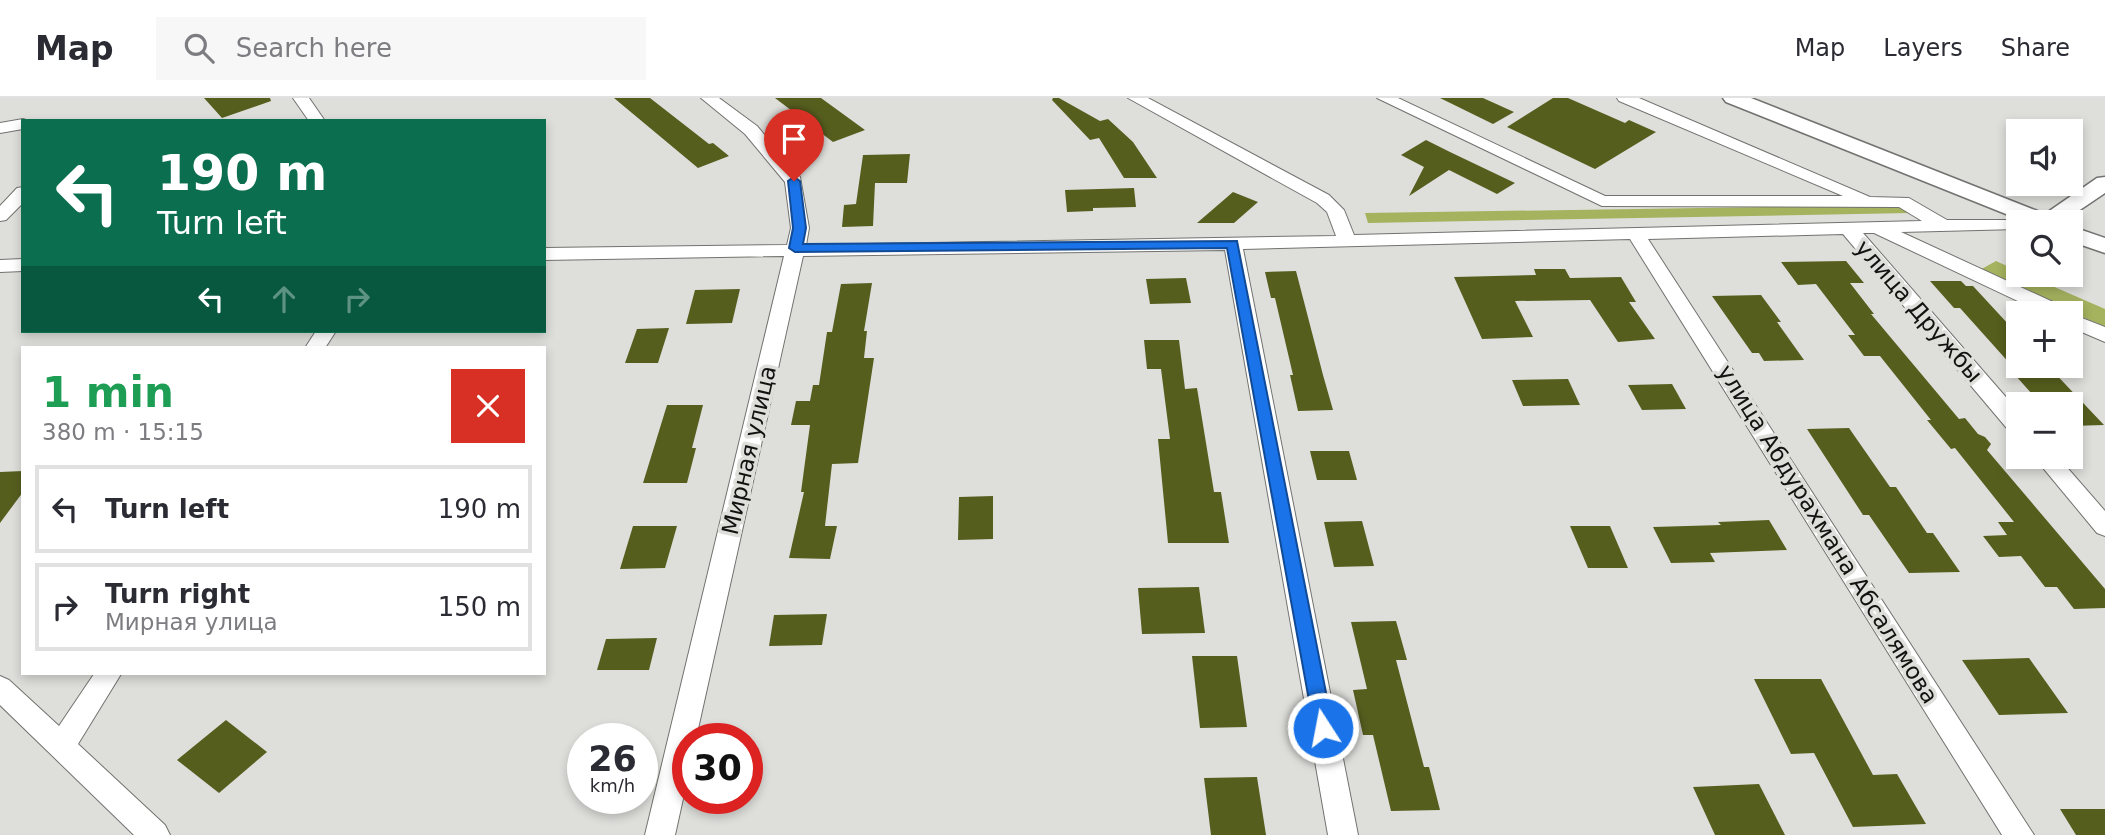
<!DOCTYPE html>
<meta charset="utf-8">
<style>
:root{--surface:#fff;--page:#f7f7f7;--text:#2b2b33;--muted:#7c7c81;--line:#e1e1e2}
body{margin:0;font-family:"DejaVu Sans",sans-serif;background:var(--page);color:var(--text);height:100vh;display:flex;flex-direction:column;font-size:26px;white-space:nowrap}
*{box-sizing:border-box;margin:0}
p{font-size:23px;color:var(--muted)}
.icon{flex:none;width:38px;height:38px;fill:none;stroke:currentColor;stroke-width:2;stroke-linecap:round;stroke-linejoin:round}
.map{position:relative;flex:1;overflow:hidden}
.sheet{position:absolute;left:21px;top:248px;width:525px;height:329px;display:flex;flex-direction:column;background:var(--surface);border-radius:0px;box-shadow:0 4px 10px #0003}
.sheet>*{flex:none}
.top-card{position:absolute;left:21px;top:21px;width:525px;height:214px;border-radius:0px;box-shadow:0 4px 10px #0003;background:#0b6e4f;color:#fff;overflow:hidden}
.buttons{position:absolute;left:2006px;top:21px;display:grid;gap:14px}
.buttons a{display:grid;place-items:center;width:77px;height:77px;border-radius:0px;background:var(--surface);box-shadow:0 4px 10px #0003;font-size:35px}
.speed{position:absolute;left:567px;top:625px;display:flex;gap:14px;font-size:35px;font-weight:700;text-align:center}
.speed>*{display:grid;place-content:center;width:91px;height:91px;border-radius:50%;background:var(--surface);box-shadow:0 4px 10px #0003;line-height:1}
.speed small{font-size:18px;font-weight:400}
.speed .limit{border:10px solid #d22;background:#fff;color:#111}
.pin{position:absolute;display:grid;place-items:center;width:60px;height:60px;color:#fff;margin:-72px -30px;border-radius:50% 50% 50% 0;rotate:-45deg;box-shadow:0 0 7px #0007}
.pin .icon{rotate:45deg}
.me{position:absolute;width:77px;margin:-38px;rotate:349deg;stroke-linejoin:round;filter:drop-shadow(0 0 5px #0008)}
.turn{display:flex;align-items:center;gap:24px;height:147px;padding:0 21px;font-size:32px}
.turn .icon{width:91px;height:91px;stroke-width:2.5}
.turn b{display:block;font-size:49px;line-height:60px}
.lanes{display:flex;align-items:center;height:66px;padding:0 21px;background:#0003;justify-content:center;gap:35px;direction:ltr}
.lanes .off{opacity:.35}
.round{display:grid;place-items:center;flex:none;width:74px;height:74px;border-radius:0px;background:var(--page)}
.headline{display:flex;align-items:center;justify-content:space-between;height:119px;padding:0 21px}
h1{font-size:42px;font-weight:600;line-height:52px;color:#1e9e55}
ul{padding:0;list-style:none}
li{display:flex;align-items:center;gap:21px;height:88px;margin:0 14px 10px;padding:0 7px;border:4px solid var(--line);border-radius:0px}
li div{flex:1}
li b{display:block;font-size:26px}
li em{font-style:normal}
header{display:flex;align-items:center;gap:42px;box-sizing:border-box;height:98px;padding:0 35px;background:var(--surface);border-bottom:2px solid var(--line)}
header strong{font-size:33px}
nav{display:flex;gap:38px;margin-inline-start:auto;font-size:24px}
.search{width:490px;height:63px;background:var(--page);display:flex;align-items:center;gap:18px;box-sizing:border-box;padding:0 24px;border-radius:0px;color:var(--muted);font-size:26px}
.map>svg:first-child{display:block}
.forest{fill:#a5b25e}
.building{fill:#565e1e}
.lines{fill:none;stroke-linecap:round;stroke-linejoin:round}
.minor-casing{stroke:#727370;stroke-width:2}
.tertiary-casing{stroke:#727370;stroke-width:3}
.minor{fill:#fff;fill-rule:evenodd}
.tertiary{fill:#fff;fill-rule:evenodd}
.route{fill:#1a73e8;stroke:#114b97;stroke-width:2}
.labels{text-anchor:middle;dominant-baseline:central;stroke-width:7;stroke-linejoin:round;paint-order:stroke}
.street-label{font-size:23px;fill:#121211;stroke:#dedfdb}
</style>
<header>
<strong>Map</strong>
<div class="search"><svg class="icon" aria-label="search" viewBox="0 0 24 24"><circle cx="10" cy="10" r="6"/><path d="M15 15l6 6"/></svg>Search here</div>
<nav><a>Map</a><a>Layers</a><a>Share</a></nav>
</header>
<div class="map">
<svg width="2105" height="737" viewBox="0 0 2105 737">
<rect width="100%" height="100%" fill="#dedfdb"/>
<g class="forest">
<polygon points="1901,107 1909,115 1368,125 1365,115"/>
<polygon points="1996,163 2018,173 2018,177 2027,177 2105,211 2105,229 1978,173"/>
</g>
<g class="building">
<polygon points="204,0 270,0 271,3 222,20"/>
<polygon points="614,0 650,0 709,46 713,45 729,58 698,70"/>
<polygon points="775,0 821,0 865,32 833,44"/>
<polygon points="1053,0 1059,0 1100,23 1108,21 1133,44 1157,80 1124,80 1099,40 1090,42 1052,2"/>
<polygon points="1440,0 1483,0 1514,14 1493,26"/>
<polygon points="1553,0 1568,0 1625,25 1629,22 1656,34 1595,71 1507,29"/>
<polygon points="1426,42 1450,54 1515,85 1497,96 1449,72 1409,98 1424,69 1401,57"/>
<polygon points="910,56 907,85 875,85 873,128 842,129 844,107 856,106 863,57"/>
<polygon points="1134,90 1136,109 1093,110 1093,113 1067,114 1065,92"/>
<polygon points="1233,94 1258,104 1234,125 1197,125"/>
<polygon points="1846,163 1864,185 1850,185 1874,216 1871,216 1959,321 1965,320 1978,336 1985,339 1991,346 1987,352 2105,491 2105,510 2074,511 2057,489 2045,489 2021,458 1999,459 1983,438 2007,437 1998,424 2014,424 1955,350 1951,351 1927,322 1931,322 1880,258 1864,258 1848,237 1855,237 1816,186 1798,187 1781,164"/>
<polygon points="1534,171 1565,171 1570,180 1621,179 1636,204 1629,204 1655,241 1618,244 1590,202 1515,203 1533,239 1482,241 1454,179 1536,177"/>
<polygon points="1296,173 1323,277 1333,312 1298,313 1290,277 1293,277 1275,200 1271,200 1265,174"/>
<polygon points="1186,180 1191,205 1150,206 1146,181"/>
<polygon points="1930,183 1961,183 1966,188 1973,188 2010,228 2018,228 2018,268 2048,268 2104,327 2070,328 2070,295 2032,296 2007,268 2012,268 1960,210 1954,210"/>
<polygon points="872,185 864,233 867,233 864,260 874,260 858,365 832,366 825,428 837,428 830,461 789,460 804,394 801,394 810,327 791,327 796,303 810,303 813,287 819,287 827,234 832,234 841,186"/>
<polygon points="740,191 732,225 686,226 695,192"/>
<polygon points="1761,197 1781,224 1777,224 1804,262 1764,263 1759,255 1752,255 1712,198"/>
<polygon points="669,230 658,265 625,265 637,231"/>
<polygon points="1144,242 1179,242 1185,291 1197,290 1214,394 1221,394 1229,445 1168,445 1158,341 1170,341 1161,271 1147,271"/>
<polygon points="1568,281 1580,307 1523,308 1512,282"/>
<polygon points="1672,286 1686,311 1642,312 1628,287"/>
<polygon points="667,307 703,307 692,350 696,350 687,385 643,385"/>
<polygon points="1849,330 1890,389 1896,389 1927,435 1933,435 1960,474 1909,475 1869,417 1863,417 1807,331"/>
<polygon points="1310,353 1349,353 1357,382 1317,382"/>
<polygon points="23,373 23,394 0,425 0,374"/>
<polygon points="993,398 993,441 958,442 959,399"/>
<polygon points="1769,422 1787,452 1710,455 1715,464 1671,465 1653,429 1721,427 1718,424"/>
<polygon points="1362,423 1374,468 1334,469 1324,424"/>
<polygon points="633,428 677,428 665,470 620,471"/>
<polygon points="1570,428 1610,428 1628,470 1588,470"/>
<polygon points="1199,489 1205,535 1142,536 1138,490"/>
<polygon points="827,516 822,547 769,548 774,517"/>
<polygon points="1396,523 1407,562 1396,562 1424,669 1429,669 1440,712 1391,713 1373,637 1363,637 1353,592 1367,591 1351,524"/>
<polygon points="657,540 649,572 597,572 606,541"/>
<polygon points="1192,558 1237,558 1247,629 1200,630"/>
<polygon points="2029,560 2068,615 1999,617 1962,562"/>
<polygon points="1754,581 1821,581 1873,677 1897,676 1926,726 1853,729 1814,655 1791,656"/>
<polygon points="226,622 267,654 219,695 177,662"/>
<polygon points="1257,679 1266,737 1211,737 1204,680"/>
<polygon points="1759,686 1785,737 1715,737 1693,689"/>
<polygon points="2060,711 2105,711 2105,737 2076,737"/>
</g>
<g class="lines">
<g class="minor-casing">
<g id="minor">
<polygon points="293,0 309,0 325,23 309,23"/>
<polygon points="701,0 719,0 757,28 800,79 809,130 806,147 1336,138 1327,114 1317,105 1128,0 1148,0 1329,97 1344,112 1354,137 1922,123 1899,109 1602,108 1377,0 1398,0 1605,98 1843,98 1619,3 1617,0 1639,0 1870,99 1909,100 1947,122 2024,122 2026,124 2018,124 2018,131 1901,134 2066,210 2069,215 2105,229 2105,244 2070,229 2070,215 2043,215 1874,135 1863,135 2018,313 2018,336 2010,334 1843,136 1648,141 2034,737 2002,737 1630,141 1243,151 1358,737 1328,737 1225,152 803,158 696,640 688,640 688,678 675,737 645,737 784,158 544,162 544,150 787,147 791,130 785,84 745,36"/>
<polygon points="23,21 29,23 23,23 23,31 0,35 0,25"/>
<polygon points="23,89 23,105 6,122 0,123 0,108 17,90"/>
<polygon points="23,161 23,173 0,174 0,162"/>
<polygon points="316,233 336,233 325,250 305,250"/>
<polygon points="2034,359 2058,359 2105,413 2105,438 2097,435"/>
<polygon points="94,576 121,576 78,646 165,727 170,737 134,737 0,607 0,578 9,582 59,628"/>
</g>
</g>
<g class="tertiary-casing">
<g id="tertiary">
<polygon points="1723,0 1751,0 2045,116 2097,80 2105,79 2105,95 2062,124 2026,124 1726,4"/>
<polygon points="2070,128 2105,140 2105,155 2070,143"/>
</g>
</g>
<use href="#minor" class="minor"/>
<use href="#tertiary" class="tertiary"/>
</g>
<polygon class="route" points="794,79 800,83 806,130 803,146 1237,143 1333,630 1330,636 1323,638 1317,636 1314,630 1227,150 795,154 789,150 793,130 788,83"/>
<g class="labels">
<g class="street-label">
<text transform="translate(1919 213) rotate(49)">улица Дружбы</text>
<text transform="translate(749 352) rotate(-77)">Мирная улица</text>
<text transform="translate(1828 436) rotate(58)">улица Абдурахмана Абсалямова</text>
</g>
</g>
</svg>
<div class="buttons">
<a><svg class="icon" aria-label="sound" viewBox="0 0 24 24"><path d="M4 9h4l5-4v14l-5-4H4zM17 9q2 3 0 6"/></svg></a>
<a><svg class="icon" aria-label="search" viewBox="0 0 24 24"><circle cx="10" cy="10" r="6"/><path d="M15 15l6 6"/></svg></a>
<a>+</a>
<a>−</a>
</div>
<div class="speed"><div>26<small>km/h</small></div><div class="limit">30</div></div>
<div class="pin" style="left:794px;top:83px;background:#d93025"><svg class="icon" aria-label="arrive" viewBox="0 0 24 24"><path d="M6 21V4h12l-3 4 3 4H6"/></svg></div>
<svg class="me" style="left:1323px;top:630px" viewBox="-20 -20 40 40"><circle r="17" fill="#1a73e8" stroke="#fff" stroke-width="3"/><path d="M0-11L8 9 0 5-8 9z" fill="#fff"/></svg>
<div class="top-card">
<div class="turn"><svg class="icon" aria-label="left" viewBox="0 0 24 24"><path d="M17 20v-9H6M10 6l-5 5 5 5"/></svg><div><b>190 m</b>Turn left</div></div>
<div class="lanes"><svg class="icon" aria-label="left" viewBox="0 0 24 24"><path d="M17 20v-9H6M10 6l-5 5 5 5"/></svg><svg class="icon off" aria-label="ahead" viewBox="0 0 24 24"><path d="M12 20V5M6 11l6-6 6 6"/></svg><svg class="icon off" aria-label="right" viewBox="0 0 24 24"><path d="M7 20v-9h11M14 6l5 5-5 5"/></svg></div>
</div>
<section class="sheet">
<div class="headline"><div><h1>1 min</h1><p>380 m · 15:15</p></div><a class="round" style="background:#d93025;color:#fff"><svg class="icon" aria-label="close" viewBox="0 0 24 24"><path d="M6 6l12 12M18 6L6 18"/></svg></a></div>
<ul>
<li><svg class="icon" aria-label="left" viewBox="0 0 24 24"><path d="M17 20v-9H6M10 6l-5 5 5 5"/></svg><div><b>Turn left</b></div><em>190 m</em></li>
<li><svg class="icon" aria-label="right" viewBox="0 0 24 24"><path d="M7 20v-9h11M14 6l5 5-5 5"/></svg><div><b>Turn right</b><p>Мирная улица</p></div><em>150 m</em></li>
</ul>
</section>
</div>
